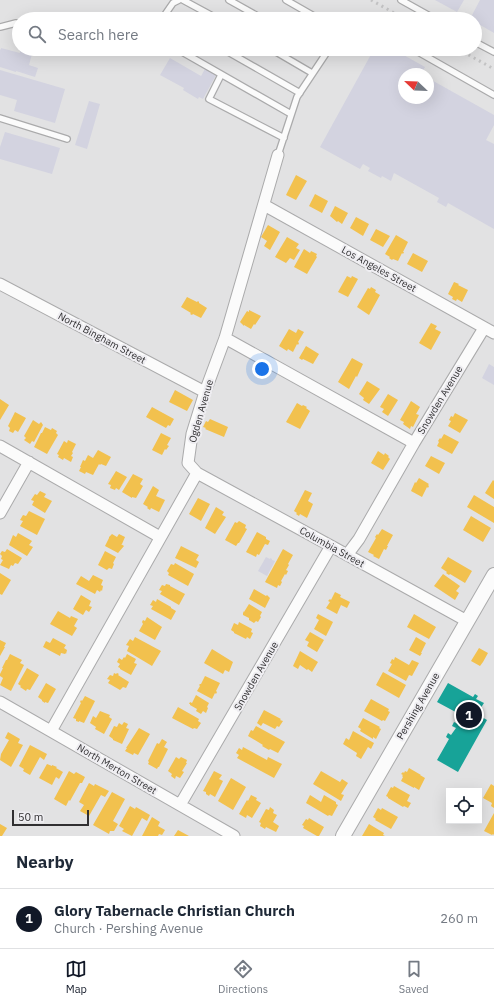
<!DOCTYPE html>
<html lang="en">
<head>
<meta charset="utf-8">
<style>
	:root { --surface:#fff; --page:#f2f2f3; --text:#1f2937; --muted:#747a83; --line:#e0e1e3; --accent:#111827 }
	body { margin:0; font-family:"IBM Plex Sans",sans-serif; background:var(--page); color:var(--text) }
	.controls { position:absolute; right:12px; bottom:12px; display:grid; overflow:hidden; border-radius:0px; box-shadow:0 4px 16px #0002 }
	.controls button { width:36px; height:36px; display:grid; place-items:center; padding:0; border:0; border-bottom:1px solid var(--line); background:var(--surface); color:var(--text); font:20px sans-serif }
	.compass { position:absolute; left:398px; top:68px; width:36px; height:36px; border-radius:50%; background:var(--surface); box-shadow:0 4px 16px #0002; rotate:293deg }
	.scale { position:absolute; left:12px; bottom:10px; width:77px; box-sizing:border-box; padding-left:4px; border:2px solid #302f31; border-top:0; font-size:11px; line-height:14px; white-space:nowrap; color:#302f31; -webkit-text-stroke:3px #efeef2; paint-order:stroke }
	.you { position:absolute; left:262px; top:369px; width:14px; height:14px; margin:-10px; border:3px solid #fff; border-radius:50%; background:#1a73e8; box-shadow:0 0 0 6px #1a73e833 }
	.badge { display:grid; place-items:center; width:26px; height:26px; border-radius:50%; background:var(--accent); color:#fff; font-size:13px; font-weight:700 }
	.pin { position:absolute; translate:-50% -50%; border:2px solid #fff; box-shadow:0 1px 4px #0006 }
	.list { margin:0; padding:0; list-style:none }
	h2 { display:flex; justify-content:space-between; align-items:center; height:52px; margin:0; padding:0 16px; font-size:17px }
	h2 small { font-size:13px; font-weight:400; color:var(--muted) }
	.list li { display:grid; grid-template-columns:26px 1fr auto; gap:12px; align-items:center; box-sizing:border-box; height:60px; padding:0 16px; border-top:1px solid var(--line) }
	.list b { display:block; font-size:15px; white-space:nowrap }
	.list p { margin:0; font-size:13px; white-space:nowrap; color:var(--muted) }
	.list em { font-size:13px; font-style:normal; color:var(--muted) }
	.icon { flex:none; width:22px; height:22px; fill:none; stroke:currentColor; stroke-width:2; stroke-linecap:round; stroke-linejoin:round }
	.map { position:relative; flex:none; width:494px; height:836px; overflow:hidden }
	.search { position:absolute; background:var(--surface); box-shadow:0 4px 16px #0002; left:12px; right:12px; top:12px; height:44px; display:flex; align-items:center; gap:10px; box-sizing:border-box; padding:0 14px; border-radius:22px; color:var(--muted); font-size:15px }
	.sheet { height:112px; background:var(--surface) }
	nav { display:flex; justify-content:space-around; align-items:center; box-sizing:border-box; height:56px; border-top:1px solid var(--line); background:var(--surface); font-size:11px; color:var(--muted) }
	nav a { display:grid; justify-items:center; gap:2px }
	nav .on { color:var(--accent) }
	.map>svg:first-child { display:block }
</style>
</head>
<body>
<div class="map">
<svg width="494" height="836" viewBox="0 0 494 836">
	<rect width="100%" height="100%" fill="#e2e2e3"/>
	<path fill="#f2c14e" d="M296 175 307 181 296 200 286 195Z
		M315 194 328 201 322 213 309 206Z
		M335 206 348 213 342 224 338 221 337 222 330 216Z
		M356 217 369 224 363 236 350 228Z
		M268 225 280 232 270 250 264 246 267 241 261 237Z
		M376 229 390 236 383 247 370 240Z
		M396 235 408 242 403 252H404L403 254 402 253 398 261 393 259 392 260 389 258 390 257 385 254Z
		M287 237 299 244 296 248 300 250 294 260 290 258 286 263 275 257Z
		M304 249 310 253 311 251 317 254 316 256 317 257 307 274 294 267Z
		M413 253 428 261 422 272 407 264Z
		M347 276 351 278 352 276 358 279 348 297 338 292Z
		M454 282 459 284 458 285 468 290 462 302 457 299 456 301 452 299 453 297 448 294Z
		M371 287 376 290 375 292 380 295 369 315 357 307 368 288 370 289Z
		M187 297 197 302 198 301 199 302V303L207 308 201 318 193 314 192 315 190 314 191 313 181 307Z
		M249 310 261 316 255 325 254 324 251 329 244 325V326L240 322 247 311 249 312Z
		M431 323 437 326 435 329 441 332 431 350 419 343Z
		M289 329 296 333 298 329 304 332 298 342 299 343 298 345 297 344 293 352 288 349 287 351 279 346Z
		M306 346 319 354 313 364 303 359 302 360 299 358Z
		M352 358 363 364 357 377 356 376 349 389 338 382Z
		M367 381 380 389 369 404 363 400 364 398 359 394Z
		M175 390 193 400 187 411 169 402Z
		M388 394 398 400 388 416 382 412 384 409 380 407Z
		M0 399 9 405 0 420Z
		M411 401 420 407 416 414 419 415 413 427 411 426 410 429 403 424 404 422 400 420Z
		M297 403 302 406 303 405 307 407 306 408 310 411 300 429 286 422Z
		M152 407 174 419 170 426 168 425 166 428 146 417Z
		M15 412 26 418 18 432 15 430 13 433 9 431 10 428 8 426Z
		M455 413 468 420 460 433 448 426 451 421 449 420 451 416 453 417Z
		M210 419 228 427 224 437 205 429 206 428 203 427 206 421 208 422Z
		M33 420 39 424 41 422 43 425 34 442 32 441 30 444 24 440 26 438 24 436Z
		M45 427 51 430 52 428 57 431 56 433 58 435 47 454 34 447 41 433H42Z
		M161 433 171 438 167 445 169 446 166 450 165 449 162 455 152 450Z
		M444 434 459 442 452 454 437 446 439 442 438 441 440 438 441 439Z
		M68 440 76 444 72 452 73 453 71 456 73 457 71 462 64 458 63 460 58 457 59 455 57 454 64 441 67 443Z
		M98 450 111 457 106 466 101 464 100 465 99 464 93 475 86 472 85 474 79 471 81 467H80L83 460 85 461 88 455 93 458Z
		M378 451 384 455 385 453 389 456 388 457 390 459 383 470 371 463Z
		M431 456 445 463 439 474 425 466Z
		M116 471 127 477 119 490 116 488 115 490 110 488 111 485 108 484Z
		M133 474 143 479 140 484 143 486 136 498 132 497V498L122 492Z
		M419 478 429 484 428 485 429 486 428 488 427 487 422 497 411 491 415 482 416 483Z
		M493 480 494 481V499L485 493Z
		M153 486 159 490 156 496 165 500 159 512 151 508 150 510 147 508 148 507 143 504Z
		M305 490 312 493 308 501 313 504 307 518 300 514 299 516 296 514 297 513 294 511Z
		M40 491 46 494 44 497 52 501 45 513 32 505 34 501 31 500 35 494 37 495Z
		M474 495 494 507V523L467 507Z
		M198 498 210 504 201 521 189 514Z
		M216 507 224 512 222 515 226 517 215 534 205 528Z
		M29 511 45 519 37 535 20 526 23 521 20 520 23 515 26 516Z
		M471 516 491 528 483 542 463 530Z
		M239 521 246 525 245 528 247 529 239 543H238L236 546 225 540 235 522 237 523Z
		M382 529 393 535 387 546H388L386 550 384 549 379 559 373 556 374 555 368 552 376 538 375 537 377 534 378 535Z
		M257 532 266 537V539L270 541 268 545 265 544 259 555 257 554 256 557 246 552Z
		M18 533 32 541 29 545 33 547 27 556 9 545 13 535 16 537Z
		M112 534 117 537 119 534 125 537 122 544H121L124 546 118 553 105 546 109 538V537Z
		M181 546 199 555 196 560 199 562 196 568 175 558Z
		M7 549 22 558 18 564 15 563 13 566 11 565 9 569 0 565 3 560 1 559 2 556 0 554 2 551 5 552Z
		M283 549 293 555 288 564 289 565 286 570 288 571 286 575 285 574 281 581 282 582 280 586 278 585 277 588 265 582Z
		M105 551 116 557 113 563 114 564 112 569 109 568 107 570 98 565Z
		M448 557 472 571 465 583 450 574 449 575 446 573 447 572 441 568Z
		M175 563 194 574 188 586 168 575 169 573 167 571 171 564 174 565Z
		M0 573 11 580 2 595 0 594Z
		M443 574 460 586 456 591 459 593 455 600 434 586Z
		M93 575 103 580 101 585 103 586 102 591 101 590 100 592 97 590 95 594 76 584 81 576 89 581Z
		M166 584 170 585V586L185 594 179 605 160 594 162 591 159 590 162 585 165 586Z
		M254 589 266 596 267 595 270 598 265 608 249 599Z
		M335 592 341 595 340 597 350 602 347 608 341 605 337 614 326 608 330 602 328 601 330 599 331 600Z
		M81 595 91 601 89 606 92 607 89 612 86 610 83 615 73 609Z
		M157 599 171 607V608L176 611 171 620 151 609 153 606 150 605 153 600 156 602Z
		M249 604 262 612 260 616 261 617 258 622 256 621 254 623 249 620V618L243 615V613L244 611V612Z
		M58 611 70 618 71 616 78 619 74 626 77 628 72 636 50 624Z
		M318 614 333 622 326 636 314 629 319 620 316 618Z
		M414 614 436 627 429 639 407 627Z
		M147 617 162 627 155 640 139 631 143 624 142 622 143 620 145 621Z
		M239 622 252 629 251 632 253 633 250 639 247 637 246 639 234 633V632L231 630 234 623 238 625Z
		M310 632 324 640 317 652 307 646 309 642 305 640Z
		M135 637 161 651 152 666 127 651 129 646 126 645 130 639 133 641Z
		M416 637 426 643 421 653H422L420 656 409 650Z
		M53 638 66 645 64 648 67 650 66 654 65 653V654L61 653 60 656 43 647 46 641 50 643Z
		M0 640 6 643 4 647H5L0 656Z
		M479 648 488 653 483 662 480 666 471 661Z
		M212 649 233 662 229 672 225 670 223 674 204 663Z
		M300 651 318 662 312 672 308 669 307 670 300 665 298 669 293 666Z
		M10 654 22 660 20 663 24 665 11 691 0 685 3 678 0 676V674L3 668H2L6 660H7Z
		M127 654 136 659 134 663 137 664 131 675 120 669V668L118 667 120 664 117 662 119 658 122 660 124 657 125 658Z
		M395 657 409 665 412 660 419 663 412 676 409 675 406 681 388 671 392 664 390 663 392 659 394 660Z
		M27 668 39 675 30 690 27 689 26 691 20 687 21 686 18 684Z
		M383 672 406 685 399 698 376 685Z
		M114 673 116 674 117 673 119 674 118 675 129 682 126 688 123 687 120 690 108 683 110 680 107 679 110 675 113 676Z
		M205 676 220 683 216 691 217 692 216 694 215 693 212 699 197 691 200 686 199 685 200 684H201Z
		M46 683 56 689 48 703 45 702V703L42 701V700L38 697Z
		M196 695 209 703 207 707 208 708 206 713 203 711 201 714 196 711 197 709 190 705V704H189L190 702 192 703Z
		M85 696 95 701 84 723 79 721V722L76 721V719L73 718 81 703 80 702 81 700 82 701Z
		M371 699 389 709 388 711 390 712 385 721 383 720 382 721 364 711Z
		M178 707 199 719 198 721 201 723 197 729 194 728 193 729 172 718Z
		M264 710 281 719 280 720 283 721 279 727 277 726 275 729 263 723 261 726 257 723Z
		M100 711 110 715 109 717 112 719 104 734 95 729 96 727 90 723 93 716 96 718Z
		M363 718 380 727 379 728 381 729 376 739 373 737V739L360 731 361 729 358 727Z
		M124 722 128 724 126 728 129 729 122 744 113 740V739L109 736 114 726 117 727 119 723 122 725Z
		M256 726 285 742 278 753 270 749 269 750 262 746 263 745 248 736 251 730 253 731Z
		M139 728 150 734 138 755 134 753 133 755 125 751 127 748H126Z
		M353 731 374 743 371 749 368 747 361 759 356 756 357 753 343 744 346 738 349 740Z
		M8 732 20 739 18 743 23 745 11 767 0 760 1 754 9 740 5 738Z
		M162 739 167 742 164 747 168 749 159 767H158L157 769 148 764 149 762 148 761 157 743 159 744Z
		M30 745 47 754 44 760 40 757 30 775 23 771 24 769 19 766Z
		M243 747 267 760 268 757 282 764 274 778 237 758 239 755 236 753 239 748 242 750Z
		M176 757 179 759 181 757 187 760 186 763H187L182 771 184 772 180 778 176 776 175 779 171 776 172 774 168 771Z
		M47 764 52 766V765L57 767 56 768 63 772 59 779 56 777 52 785 39 778Z
		M409 768 421 775H420L425 778 419 790 414 787V788L401 781 403 777 402 776 403 775 401 774 403 772 404 773 405 771 407 772Z
		M69 771 74 774 76 772 85 777 82 783H80L70 801 69 800 66 806 54 799Z
		M214 771 222 775 219 779 223 781 215 797 210 794 209 796 206 794V792L203 791Z
		M321 771 340 782 342 779 348 783 341 794 344 795 341 801 313 784Z
		M231 778 246 787 233 810 218 801Z
		M89 783 94 786 95 784 109 791 105 797 101 795 89 816 80 811 84 805 79 802Z
		M491 784 494 786V808L491 806 492 803 483 798Z
		M394 786 410 795 407 801 411 803 408 808 404 806 403 807 388 798V797L386 796 391 787 393 788Z
		M112 792 125 799 113 821 118 824 114 831H110L109 834 93 825Z
		M251 795 257 798 256 800 261 803 252 818 247 815 246 818 239 814 247 800 248 801Z
		M310 795 321 802 324 795 336 802V804L338 805 332 816 329 815 328 816 306 803Z
		M130 806 135 809 136 807 150 815 147 821 142 818 132 836 122 831 124 829 119 826Z
		M270 807 274 810 273 813 277 815 273 822 279 826 276 832 266 827 265 829 260 826 261 823 259 822 266 809 269 810Z
		M378 808 381 810 382 808 398 817 391 829 375 820 376 819 373 817Z
		M494 813V835L493 834 492 835 484 831Z
		M152 817 160 822 158 826 165 830 162 835 159 834 158 836H142Z
		M309 818 324 827 319 836H317L303 828 304 826 302 825 306 819 308 820Z
		M0 824 7 828 2 836H0Z
		M369 824 384 833 383 835 385 836H362Z
		M178 830 189 836H174Z"/>
	<path fill="#17a398" d="M448 683 473 697 475 694 478 696 476 699 484 703 480 709 483 711 480 716 487 720 458 772 437 760 449 739 446 737 448 733 451 735 456 728 452 726 454 722 458 724 463 716 437 702Z"/>
	<path fill="#d3d3e0" d="M435 0H464L457 12Z
		M480 0H494V33L475 22V19H470Z
		M1 48 20 53V51L32 54 29 65 38 68 35 77 16 71V72L0 67V49L1 50Z
		M374 49H393L425 67 421 74H404V98H428V78L494 115V125L486 140 494 144V229L448 203 446 207 437 202 439 198 394 173 391 181 382 176 381 178 368 171 370 168 363 164 360 169 320 147Z
		M170 58 201 76 205 69 216 75 203 99 199 97 198 99 183 90 184 88 160 75Z
		M0 70 65 89 55 123 14 111 17 100 0 95Z
		M89 101 100 104 87 149 75 145Z
		M5 132 60 148 52 174 0 159V147Z
		M489 364 494 367V385L482 378Z
		M266 557 270 559V558L272 559V560L275 561 267 576 258 571Z"/>
	<g fill="none" stroke-linecap="round" stroke-linejoin="round">
		<g stroke="#aaaaab" stroke-width="8">
			<path id="service" d="M183 0 218 19
				M229 0 263 19
				M286 0 319 19
				M401 0 435 19
				M164 16 170 19
				M160 19 164 16 173 3 179 0
				M0 27 16 23
				M475 42 494 52
				M177 49 291 114
				M223 49 300 93
				M271 49 312 73
				M317 49 325 54
				M413 49 494 95
				M221 75 209 99 284 138
				M0 118 67 139
				M278 155 297 97 329 49"/>
		</g>
		<g stroke="#aaaaab" stroke-width="13">
			<path id="minor" d="M264 205 494 333
				M0 284 205 392
				M225 338 414 443
				M0 446 160 537
				M197 473 331 546 467 621
				M0 513 29 462
				M347 555 359 539 414 443 484 328
				M0 702 234 836
				M51 731 197 473 188 463 192 434 205 392 225 338 278 155
				M180 805 331 546"/>
		</g>
		<g stroke="#aaaaab" stroke-width="16">
			<path id="tertiary" d="M343 836 494 575"/>
		</g>
		<use href="#service" stroke="#fbfbfb" stroke-width="5.5"/>
		<use href="#minor" stroke="#fbfbfb" stroke-width="11"/>
		<use href="#tertiary" stroke="#fbfbfb" stroke-width="14"/>
		<path stroke="#c3c3c4" stroke-width="3" stroke-dasharray="2 4" stroke-linecap="butt" d="M371 0 405 19
			M458 49 494 69"/>
	</g>
	<g text-anchor="middle" dominant-baseline="central" stroke-width="4" stroke-linejoin="round" paint-order="stroke">
		<g font-size="10" fill="#302f31" stroke="#efeef2">
			<text transform="translate(379 269) rotate(29)">Los Angeles Street</text>
			<text transform="translate(102 338) rotate(28)">North Bingham Street</text>
			<text transform="translate(440 400) rotate(-59)">Snowden Avenue</text>
			<text transform="translate(201 411) rotate(-74)">Ogden Avenue</text>
			<text transform="translate(332 547) rotate(29)">Columbia Street</text>
			<text transform="translate(256 676) rotate(-60)">Snowden Avenue</text>
			<text transform="translate(418 706) rotate(-60)">Pershing Avenue</text>
			<text transform="translate(117 769) rotate(30)">North Merton Street</text>
		</g>
	</g>
</svg>
<div class="controls">
<button><svg class="icon" aria-label="locate" viewBox="0 0 24 24"><circle cx="12" cy="12" r="6"/><path d="M12 2v4M12 18v4M2 12h4M18 12h4"/></svg></button>
</div>
<svg class="compass" viewBox="-18 -18 36 36"><path d="M0-13l5 13h-10z" fill="#e53935"/><path d="M0 13l5-13h-10z" fill="#747a83"/></svg>
<div class="scale">50 m</div>
<div class="you"></div>
<div class="pin badge" style="left:469px;top:715px">1</div>
<div class="search"><svg class="icon" aria-label="search" viewBox="0 0 24 24"><circle cx="10" cy="10" r="6"/><path d="M15 15l6 6"/></svg>Search here</div>
</div>
<section class="sheet">
<h2>Nearby<small></small></h2>
<ul class="list">
<li><span class="badge">1</span><div><b>Glory Tabernacle Christian Church</b><p>Church · Pershing Avenue</p></div><em>260 m</em></li>
</ul>
</section>
<nav>
<a class="on"><svg class="icon" aria-label="map" viewBox="0 0 24 24"><path d="M3 6l6-2 6 2 6-2v14l-6 2-6-2-6 2zM9 4v14M15 6v14"/></svg>Map</a>
<a><svg class="icon" aria-label="directions" viewBox="0 0 24 24"><path d="M12 3l9 9-9 9-9-9zM9 14v-3h6M13 9l2 2-2 2"/></svg>Directions</a>
<a><svg class="icon" aria-label="saved" viewBox="0 0 24 24"><path d="M7 4h10v16l-5-4-5 4z"/></svg>Saved</a>
</nav>
</body>
</html>
